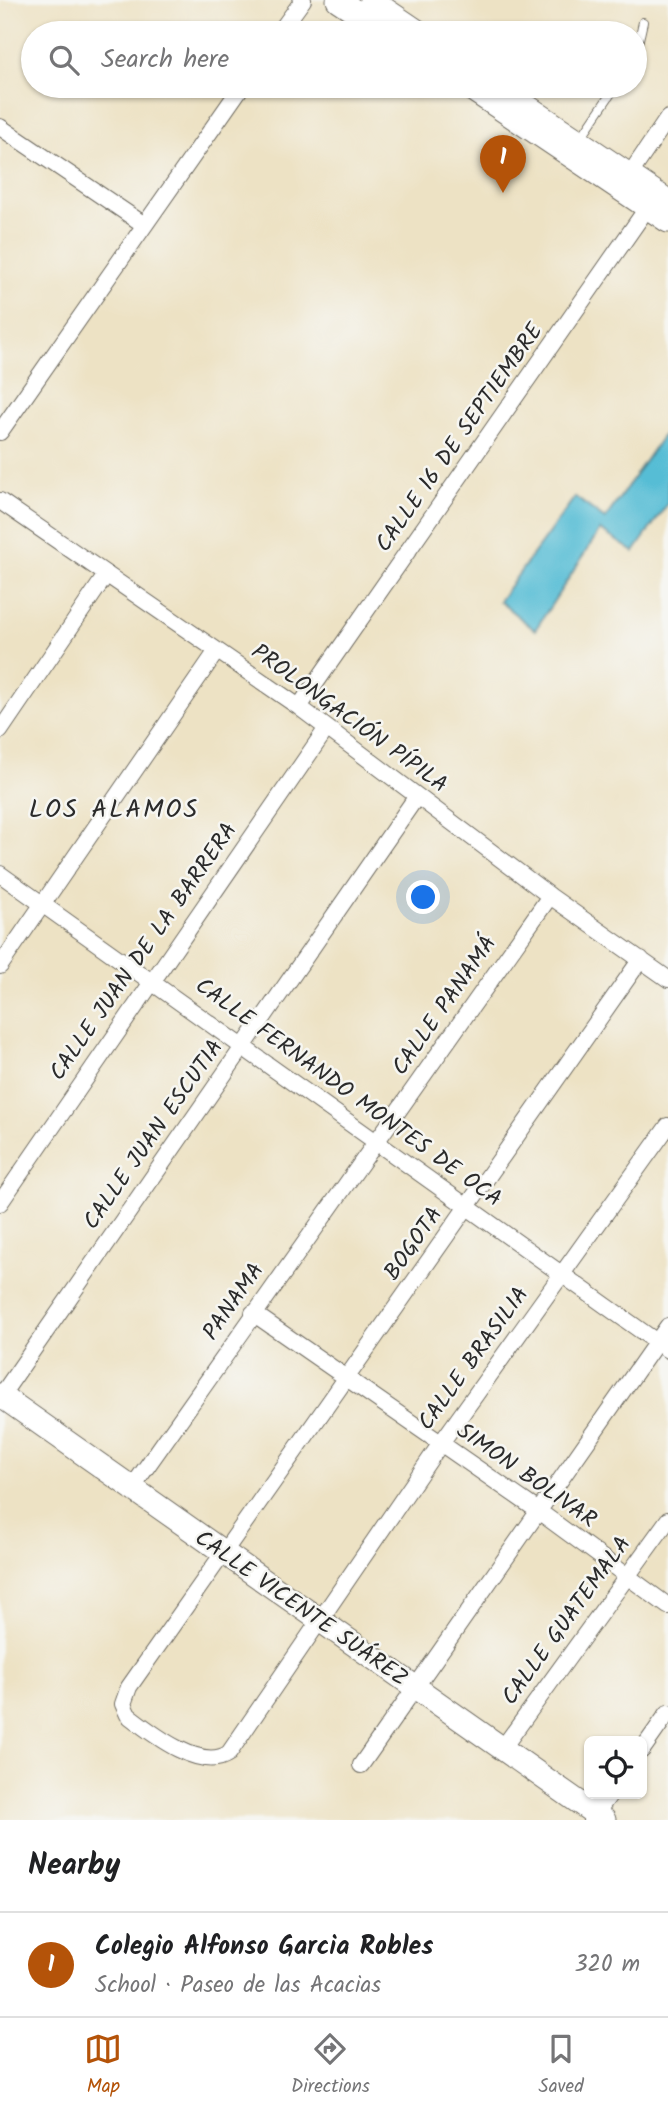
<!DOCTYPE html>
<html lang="en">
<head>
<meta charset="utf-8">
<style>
	:root { --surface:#fff; --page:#f2f2f2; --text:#202124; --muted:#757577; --line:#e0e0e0; --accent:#b45309 }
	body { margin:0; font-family:Kalam,sans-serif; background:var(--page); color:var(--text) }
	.controls { position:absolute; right:21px; bottom:21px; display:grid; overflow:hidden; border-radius:10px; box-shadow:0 2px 5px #0004 }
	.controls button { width:63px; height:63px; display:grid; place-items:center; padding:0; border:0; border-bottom:2px solid var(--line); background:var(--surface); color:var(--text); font:35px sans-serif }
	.you { position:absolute; left:424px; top:898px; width:24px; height:24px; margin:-18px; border:5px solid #fff; border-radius:50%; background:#1a73e8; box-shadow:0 0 0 10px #1a73e833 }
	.badge { display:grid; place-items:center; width:46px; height:46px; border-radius:50%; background:var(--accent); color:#fff; font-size:23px; font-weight:700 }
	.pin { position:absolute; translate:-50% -58px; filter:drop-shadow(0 2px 4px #0008) }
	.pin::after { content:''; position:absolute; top:37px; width:24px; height:21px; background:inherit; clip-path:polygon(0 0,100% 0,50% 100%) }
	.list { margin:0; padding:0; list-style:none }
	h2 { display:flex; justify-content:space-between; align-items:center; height:91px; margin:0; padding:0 28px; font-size:30px }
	h2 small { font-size:23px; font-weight:400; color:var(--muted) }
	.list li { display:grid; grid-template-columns:46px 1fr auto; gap:21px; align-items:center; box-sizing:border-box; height:105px; padding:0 28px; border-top:2px solid var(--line) }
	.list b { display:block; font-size:26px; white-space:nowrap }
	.list p { margin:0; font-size:23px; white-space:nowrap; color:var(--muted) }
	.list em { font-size:23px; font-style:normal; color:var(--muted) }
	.icon { flex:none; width:38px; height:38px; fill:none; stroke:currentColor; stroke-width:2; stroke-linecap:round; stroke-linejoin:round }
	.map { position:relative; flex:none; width:668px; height:1820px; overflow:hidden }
	.search { position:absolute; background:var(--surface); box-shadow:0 2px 5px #0004; left:21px; right:21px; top:21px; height:77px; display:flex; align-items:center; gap:18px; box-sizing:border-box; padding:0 24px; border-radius:38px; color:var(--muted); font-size:26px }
	.sheet { height:196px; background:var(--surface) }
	nav { display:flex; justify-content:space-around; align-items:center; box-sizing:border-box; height:98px; border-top:2px solid var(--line); background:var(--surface); font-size:19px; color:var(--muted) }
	nav a { display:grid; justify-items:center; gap:4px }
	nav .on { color:var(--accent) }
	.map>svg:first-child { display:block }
</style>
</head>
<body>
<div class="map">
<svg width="668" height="1820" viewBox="0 0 668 1820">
	<rect width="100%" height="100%" fill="#f6f6f2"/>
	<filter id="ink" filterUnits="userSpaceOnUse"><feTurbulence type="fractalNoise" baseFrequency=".0143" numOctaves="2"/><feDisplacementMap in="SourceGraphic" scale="14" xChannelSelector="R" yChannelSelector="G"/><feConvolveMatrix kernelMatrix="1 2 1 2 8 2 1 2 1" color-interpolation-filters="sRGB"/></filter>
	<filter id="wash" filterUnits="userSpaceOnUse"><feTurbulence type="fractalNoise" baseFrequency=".00686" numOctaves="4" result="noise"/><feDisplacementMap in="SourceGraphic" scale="28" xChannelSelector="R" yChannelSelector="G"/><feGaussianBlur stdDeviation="1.57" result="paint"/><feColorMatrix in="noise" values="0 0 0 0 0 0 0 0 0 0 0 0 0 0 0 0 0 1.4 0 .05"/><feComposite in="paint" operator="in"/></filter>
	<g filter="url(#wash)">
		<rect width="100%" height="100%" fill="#ede2c4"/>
		<path fill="#57bdd5" stroke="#417480" stroke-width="2" d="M668 428V503L634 552 600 530 535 630 499 601 575 497 605 519Z"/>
	</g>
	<g filter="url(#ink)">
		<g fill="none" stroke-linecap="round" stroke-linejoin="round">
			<g stroke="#6f6b61" stroke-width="10">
				<path id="lane" d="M635 57 643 22
					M580 139 616 86"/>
			</g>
			<g stroke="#6f6b61" stroke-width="18">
				<path id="street" d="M279 33 303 0
					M0 127 143 224
					M624 183 668 118
					M0 432 242 86
					M0 501 299 707 550 896 668 979
					M299 707 652 201
					M0 731 106 575
					M0 874 668 1350
					M641 959 129 1687 123 1704 128 1715C150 1732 201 1773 229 1753L441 1443 668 1126
					M0 966 216 652
					M0 1203 327 728
					M253 1313 537 1510 668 1606
					M1 1396 417 796
					M131 1489 550 896
					M502 1749 668 1520
					M642 1750 668 1713
					M361 1765 668 1326
					M591 1820 610 1794"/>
			</g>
			<g stroke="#6f6b61" stroke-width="25">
				<path id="secondary" d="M338 0 388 33
					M371 0 420 33
					M467 86 668 221
					M497 86 668 201
					M0 1395 604 1820"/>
			</g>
			<use href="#lane" stroke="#fff" stroke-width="8"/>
			<use href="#street" stroke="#fff" stroke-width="16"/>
			<use href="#secondary" stroke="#fff" stroke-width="23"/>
		</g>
	</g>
	<g text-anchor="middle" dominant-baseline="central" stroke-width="5" stroke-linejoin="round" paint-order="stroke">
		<g font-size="23" fill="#2b2b2b" stroke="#f6f6f2">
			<text transform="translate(460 438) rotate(-55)">CALLE 16 DE SEPTIEMBRE</text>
			<text transform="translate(349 719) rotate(36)">PROLONGACIÓN PÍPILA</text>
			<text transform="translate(144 952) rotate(-55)">CALLE JUAN DE LA BARRERA</text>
			<text transform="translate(445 1006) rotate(-55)">CALLE PANAMÁ</text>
			<text transform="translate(348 1093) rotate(36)">CALLE FERNANDO MONTES DE OCA</text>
			<text transform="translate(154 1135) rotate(-55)">CALLE JUAN ESCUTIA</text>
			<text transform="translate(414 1244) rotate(-55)">BOGOTA</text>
			<text transform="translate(234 1302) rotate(-55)">PANAMA</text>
			<text transform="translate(474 1359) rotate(-54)">CALLE BRASILIA</text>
			<text transform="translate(526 1476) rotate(35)">SIMON BOLIVAR</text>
			<text transform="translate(301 1609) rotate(35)">CALLE VICENTE SUÁREZ</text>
			<text transform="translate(567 1621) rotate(-54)">CALLE GUATEMALA</text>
		</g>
		<g font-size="26" letter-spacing="2" fill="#2b2b2b" stroke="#f6f6f2">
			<text x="114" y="810">LOS ALAMOS</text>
		</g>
	</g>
</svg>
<div class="controls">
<button><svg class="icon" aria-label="locate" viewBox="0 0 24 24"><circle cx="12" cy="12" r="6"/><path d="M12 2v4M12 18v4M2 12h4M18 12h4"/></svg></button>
</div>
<div class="you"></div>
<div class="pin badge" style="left:503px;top:193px">1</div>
<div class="search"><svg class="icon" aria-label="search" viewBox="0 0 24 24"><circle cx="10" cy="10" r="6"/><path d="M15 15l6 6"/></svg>Search here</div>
</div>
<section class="sheet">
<h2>Nearby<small></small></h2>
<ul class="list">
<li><span class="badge">1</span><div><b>Colegio Alfonso Garcia Robles</b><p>School · Paseo de las Acacias</p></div><em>320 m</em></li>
</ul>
</section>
<nav>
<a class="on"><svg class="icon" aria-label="map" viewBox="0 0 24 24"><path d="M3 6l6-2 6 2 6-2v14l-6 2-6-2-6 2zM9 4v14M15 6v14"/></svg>Map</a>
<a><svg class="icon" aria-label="directions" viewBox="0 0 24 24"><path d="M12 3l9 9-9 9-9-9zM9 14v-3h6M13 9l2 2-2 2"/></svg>Directions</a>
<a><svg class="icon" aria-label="saved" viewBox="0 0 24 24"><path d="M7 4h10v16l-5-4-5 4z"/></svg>Saved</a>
</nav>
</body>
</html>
